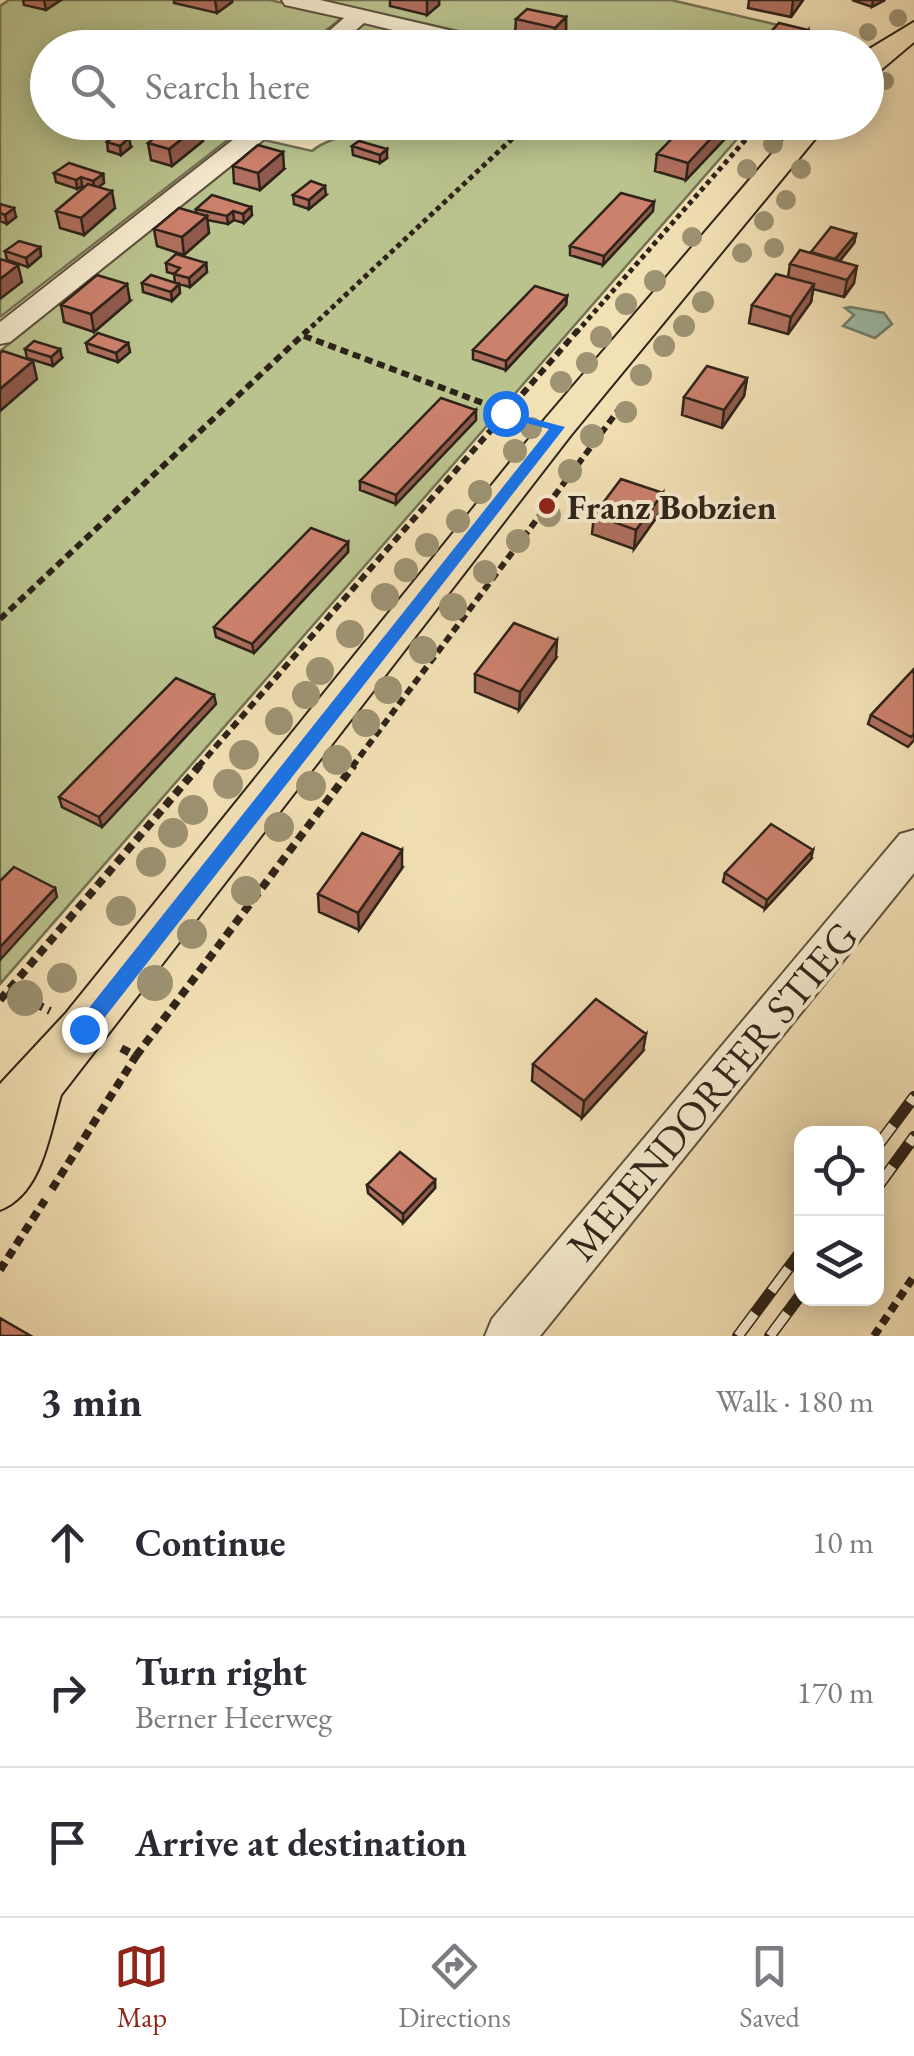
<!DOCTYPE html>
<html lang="en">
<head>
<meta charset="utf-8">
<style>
	:root { --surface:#fff; --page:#f2f2f3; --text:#2b2b33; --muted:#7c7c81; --line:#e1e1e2; --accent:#8f2418 }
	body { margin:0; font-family:"EB Garamond",serif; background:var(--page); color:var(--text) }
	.controls { position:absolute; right:30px; bottom:30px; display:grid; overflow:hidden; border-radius:20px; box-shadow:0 5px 25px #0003 }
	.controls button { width:90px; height:90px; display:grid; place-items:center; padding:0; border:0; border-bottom:2px solid var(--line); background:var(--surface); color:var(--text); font:50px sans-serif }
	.stop { position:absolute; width:30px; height:30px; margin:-22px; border:8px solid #1a73e8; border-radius:50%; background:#fff }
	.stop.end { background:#1a73e8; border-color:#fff; box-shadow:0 2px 10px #0008 }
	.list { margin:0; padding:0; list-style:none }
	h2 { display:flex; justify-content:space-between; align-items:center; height:130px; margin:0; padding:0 40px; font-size:42px }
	h2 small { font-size:32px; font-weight:400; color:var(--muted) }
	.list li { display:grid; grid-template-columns:65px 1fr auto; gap:30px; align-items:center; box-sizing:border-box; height:150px; padding:0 40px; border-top:2px solid var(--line) }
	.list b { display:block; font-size:38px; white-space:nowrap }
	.list p { margin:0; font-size:32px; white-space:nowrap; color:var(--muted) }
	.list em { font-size:32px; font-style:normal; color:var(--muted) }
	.icon { flex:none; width:55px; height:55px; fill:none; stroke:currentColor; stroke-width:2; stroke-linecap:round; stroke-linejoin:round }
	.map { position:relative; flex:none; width:914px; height:1336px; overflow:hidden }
	.search { position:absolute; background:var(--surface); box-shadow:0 5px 25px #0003; left:30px; right:30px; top:30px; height:110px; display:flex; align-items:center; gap:25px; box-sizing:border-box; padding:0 35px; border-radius:55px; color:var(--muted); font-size:38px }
	.sheet { height:580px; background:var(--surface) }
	nav { display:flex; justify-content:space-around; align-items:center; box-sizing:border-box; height:140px; border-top:2px solid var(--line); background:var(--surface); font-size:28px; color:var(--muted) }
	nav a { display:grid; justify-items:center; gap:5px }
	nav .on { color:var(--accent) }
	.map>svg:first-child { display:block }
</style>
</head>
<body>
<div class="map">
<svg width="914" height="1336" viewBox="0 0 914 1336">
	<rect width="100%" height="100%" fill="#f3e1b6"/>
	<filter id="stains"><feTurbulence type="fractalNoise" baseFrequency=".002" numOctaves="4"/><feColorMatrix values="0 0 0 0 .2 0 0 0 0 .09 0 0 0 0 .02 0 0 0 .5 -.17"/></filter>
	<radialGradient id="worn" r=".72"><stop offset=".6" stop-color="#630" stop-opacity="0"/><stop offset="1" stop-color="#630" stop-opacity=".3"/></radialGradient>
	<path fill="#bac38e" stroke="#747354" stroke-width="2.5" d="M9 0H270L343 17 305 47 48 48V122L206 123 238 132 0 317V6Z
		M321 0H671L825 36 815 48 529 47Z
		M365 23 468 47 335 48Z
		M366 122 751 123 0 984V351L264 140 312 151C326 138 349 138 366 122Z"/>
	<path fill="#9cbea9" stroke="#70806f" stroke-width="2.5" d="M850 307 884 313 892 324 875 338 843 326 854 315 845 308Z"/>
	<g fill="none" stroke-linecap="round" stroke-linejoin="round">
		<g stroke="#5f5240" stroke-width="4">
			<path id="minor" d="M282 0H320L504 43 507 48H466L364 23 335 48H310L344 18 285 5Z
				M246 122H270L263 140 10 342 0 344V322L243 132Z
				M914 830V873L540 1336H485L492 1319 900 834Z"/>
		</g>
		<g stroke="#2e2319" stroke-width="4">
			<path id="major" d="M914 22V42L876 74 866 76V51Z
				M799 122H829L571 435 61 1095C49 1135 42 1194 0 1210V1084L66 1013 545 419Z"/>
		</g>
		<path stroke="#2e2319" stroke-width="5" stroke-dasharray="5 4" stroke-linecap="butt" d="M838 48 853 44
			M305 333 530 122
			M576 333 761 122"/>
		<path stroke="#2e2319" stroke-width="6" stroke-dasharray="8 5" stroke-linecap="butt" d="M304 336 523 418
			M0 619 308 330
			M198 767 578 330
			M352 767 620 408"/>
		<path stroke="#2e2319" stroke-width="8" stroke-dasharray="9 6" stroke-linecap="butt" d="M8 990 50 1011
			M0 1000 200 765
			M136 1056 354 765
			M52 1189 136 1056 119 1047
			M0 1270 45 1200
			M874 1336 914 1276"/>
		<use href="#minor" fill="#f7ecd0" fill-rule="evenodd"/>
		<use href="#major" fill="#f3e1b6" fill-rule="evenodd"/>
		<g stroke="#2e2319" stroke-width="12">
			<path id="rail" d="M876 1148 914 1097
				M876 1189 914 1137
				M738 1336 802 1250
				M770 1336 802 1293"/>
		</g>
		<use href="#rail" stroke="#f7ecd0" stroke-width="9" stroke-dasharray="28" stroke-linecap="butt"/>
	</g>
	<g fill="#9e9373">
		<circle cx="898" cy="18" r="9"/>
		<circle cx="868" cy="32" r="9"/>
		<circle cx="885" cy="81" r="9"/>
		<circle cx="773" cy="144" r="10"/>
		<circle cx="747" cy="169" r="10"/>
		<circle cx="801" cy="169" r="10"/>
		<circle cx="786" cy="200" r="10"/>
		<circle cx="764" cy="221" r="10"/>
		<circle cx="692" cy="237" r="10"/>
		<circle cx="774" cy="248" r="10"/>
		<circle cx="742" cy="253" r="10"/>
		<circle cx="655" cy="281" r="11"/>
		<circle cx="703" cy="302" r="11"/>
		<circle cx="626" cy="304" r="11"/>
		<circle cx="684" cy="326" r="11"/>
		<circle cx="601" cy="337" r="11"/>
		<circle cx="664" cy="346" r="11"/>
		<circle cx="587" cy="363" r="11"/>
		<circle cx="641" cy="375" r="11"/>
		<circle cx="561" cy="382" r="11"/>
		<circle cx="626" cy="412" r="11"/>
		<circle cx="531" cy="428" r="11"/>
		<circle cx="592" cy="436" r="12"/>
		<circle cx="515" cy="451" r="12"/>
		<circle cx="570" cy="471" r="12"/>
		<circle cx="480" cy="492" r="12"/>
		<circle cx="549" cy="515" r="12"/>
		<circle cx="458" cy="521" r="12"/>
		<circle cx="518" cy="541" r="12"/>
		<circle cx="427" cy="545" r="12"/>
		<circle cx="406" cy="570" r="12"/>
		<circle cx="485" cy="572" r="12"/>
		<circle cx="385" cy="597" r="14"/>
		<circle cx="453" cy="607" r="14"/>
		<circle cx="350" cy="634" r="14"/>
		<circle cx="423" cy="650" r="14"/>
		<circle cx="320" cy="671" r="14"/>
		<circle cx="388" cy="690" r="14"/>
		<circle cx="306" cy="695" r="14"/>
		<circle cx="279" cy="721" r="14"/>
		<circle cx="366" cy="723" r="14"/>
		<circle cx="244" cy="755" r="15"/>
		<circle cx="337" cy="760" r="15"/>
		<circle cx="228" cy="784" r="15"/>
		<circle cx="311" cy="786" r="15"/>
		<circle cx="193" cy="810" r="15"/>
		<circle cx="279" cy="827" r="15"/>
		<circle cx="173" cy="833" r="15"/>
		<circle cx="151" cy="862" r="15"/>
		<circle cx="246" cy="891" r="15"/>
		<circle cx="121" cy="911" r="15"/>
		<circle cx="192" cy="934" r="15"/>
		<circle cx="62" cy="978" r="15"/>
		<circle cx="155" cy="983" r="18"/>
		<circle cx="25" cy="998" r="18"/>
	</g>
	<path fill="#af6f5e" stroke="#2e2319" stroke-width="2.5" d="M23 0H61L46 10 24 5Z
		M174 0H232V2L217 13 174 3Z
		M390 0H439V5L427 15 390 6Z
		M749 0H803L791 17 748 8Z
		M852 0H885L872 7Z
		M566 17V33L555 44 515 35 516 19Z
		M132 122H154V129L144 137 131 133 130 124Z
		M373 122H407L400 129Z
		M201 124 203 141 172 166 151 160 148 143Z
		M737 126 686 180 655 171 657 154Z
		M359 141 387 158 380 163 353 155 352 146Z
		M107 142 131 147 121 155 108 151Z
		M233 166 284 169 260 190 234 183Z
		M54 173 103 174 104 183 98 187 115 208 84 235 60 228 56 211 85 187 82 186 77 189 56 182Z
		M293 195H326L309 209 294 204Z
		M0 204 16 217 7 224 0 221Z
		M251 207 252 215 244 223 234 220 228 224 207 220 209 233 184 255 157 246 154 229 196 213V209Z
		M653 211 603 265 570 255V246Z
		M856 234 854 243 840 261 854 283 844 297 813 289 811 302 788 334 749 323 752 305 788 277 790 264 811 252Z
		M40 247 41 256 28 267 7 260 5 251Z
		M166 263H206L207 272 190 287 175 283 174 274 167 272Z
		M142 283 179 284 180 293 172 301 143 292Z
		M567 296 566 305 506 370 473 359V350Z
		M130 301 94 332 64 322 61 305Z
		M86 343H128L130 352 118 362 88 352Z
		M25 349 62 358 53 366 27 358Z
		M747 378 744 396 722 428 682 415 684 397Z
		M476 420 396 504 360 490V481Z
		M663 493 661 511 634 549 592 534 594 515Z
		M348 542V552L254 653 216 637 214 627Z
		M556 658 519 710 475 692V674Z
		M914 669V740L908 747 868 724 871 715Z
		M216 704 102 827 62 807 59 797Z
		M811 859 765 909 723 882 725 873Z
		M402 868 359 930 319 912 318 894Z
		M643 1051 582 1118 532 1081 533 1064Z
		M435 1180V1188L403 1223 368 1193 367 1185Z"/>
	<path fill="#8f5a4c" stroke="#2e2319" stroke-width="2.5" d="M44 0H61L46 10Z
		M215 0H232V2L217 13Z
		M427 0H439V5L427 15Z
		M794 0H803L791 17 793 1Z
		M873 0H885L872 7Z
		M566 17V33L555 44V28Z
		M808 30 805 48H792Z
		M150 122H154V129L144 137 142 128Z
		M726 122H737V126L686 180 688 163Z
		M201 124 203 141 172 166 169 149Z
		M129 138 131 147 121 155 120 146Z
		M387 149V158L380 163V155Z
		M283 152 284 169 260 190 258 173Z
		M103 174 104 183 95 190 93 181Z
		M81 177 82 186 77 189 76 180Z
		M325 186 326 195 309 209V200Z
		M112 191 115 208 84 235 81 218Z
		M654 202 653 211 603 265 604 256Z
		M251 207 252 215 244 223 243 214Z
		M14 208 16 217 7 224 5 215Z
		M233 211 234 220 228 224 227 216Z
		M207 216 209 233 184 255 182 237Z
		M856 234 854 243 832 270 834 261Z
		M40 247 41 256 28 267 26 258Z
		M206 263 207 272 190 287 189 278Z
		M18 265 22 282 0 299V279Z
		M857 266 854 283 844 297 847 280Z
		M127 284 130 301 94 332 91 314Z
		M179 284 180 293 172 301 171 292Z
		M814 284 811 302 788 334 791 317Z
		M567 296 566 305 506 370V361Z
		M128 343 130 352 118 362 116 353Z
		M60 349 62 358 53 366 51 357Z
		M33 361 37 379 0 411V389Z
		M747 378 744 396 722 428 724 410Z
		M476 410V420L396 504V495Z
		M663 493 661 511 634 549 636 530Z
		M348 542V552L254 653 252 644Z
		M557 640 556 658 519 710 520 692Z
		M214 695 216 704 102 827 99 817Z
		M402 850V868L359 930 358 913Z
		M813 850 811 859 765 909 767 900Z
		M55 888 57 897 0 960V947Z
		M646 1034 643 1051 582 1118 584 1101Z
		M435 1180V1188L403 1223V1214Z"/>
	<path fill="#cc816d" stroke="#2e2319" stroke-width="2.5" d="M527 9 566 17 555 28 516 19Z
		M779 23 808 30 792 48H756Z
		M250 36 273 41 265 48H235Z
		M132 122H150L142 128 130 124Z
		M175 122 201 124 169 149 148 143Z
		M688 122H726L688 163 657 154Z
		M116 135 129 138 120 146 107 142Z
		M359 141 387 149 380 155 352 146Z
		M258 145 283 152 258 173 233 166Z
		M69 163 103 174 93 181 81 177 76 180 54 173Z
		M311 181 325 186 309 200 293 195Z
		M88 184 112 191 81 218 56 211Z
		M621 193 654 202 604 256 570 246Z
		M212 195 251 207 243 214 233 211 227 216 196 209Z
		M0 204 14 208 5 215 0 213Z
		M179 208 207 216 182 237 154 229Z
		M831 227 856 234 835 259 811 252Z
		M19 241 40 247 26 258 5 251Z
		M800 250 857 266 847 280 790 264Z
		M176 254 206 263 189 278 174 274 180 268 166 263Z
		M0 259 18 265 0 279Z
		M776 274 814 284 791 317 752 305Z
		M97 275 127 284 91 314 61 305Z
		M151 275 179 284 171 292 142 283Z
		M535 286 567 296 506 361 473 350Z
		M98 333 128 343 116 353 86 343Z
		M34 341 60 349 51 357 25 349Z
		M3 351 33 361 0 389V353Z
		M707 366 747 378 724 410 684 397Z
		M441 398 476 410 396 495 360 481Z
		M621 479 663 493 636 530 594 515Z
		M311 528 348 542 252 644 214 627Z
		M514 623 557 640 520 692 475 674Z
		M914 669V734L911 737 871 715Z
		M176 678 214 695 99 817 59 797Z
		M771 824 813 850 767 900 725 873Z
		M362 833 402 850 358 913 318 894Z
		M14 867 55 888 0 947V881Z
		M596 999 646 1034 584 1101 533 1064Z
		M400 1152 435 1180 403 1214 367 1185Z
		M0 1318 31 1336H0Z"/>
	<path fill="#1a73e8" d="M500 410 565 427 91 1035H77V1023L549 429 500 416Z"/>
	<circle fill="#8f2418" stroke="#f7ecd0" stroke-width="4" cx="547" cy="506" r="10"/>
	<g text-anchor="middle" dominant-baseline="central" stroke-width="8" stroke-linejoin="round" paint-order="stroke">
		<g font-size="35" font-weight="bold" fill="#2e2319" stroke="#f7ecd0" text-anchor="start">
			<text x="567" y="506">Franz Bobzien</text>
		</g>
		<g font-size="42" fill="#2e2319" stroke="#f7ecd0">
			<text transform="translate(712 1091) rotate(-50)">MEIENDORFER STIEG</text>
		</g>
	</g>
	<rect width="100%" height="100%" filter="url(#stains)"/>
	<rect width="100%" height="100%" fill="url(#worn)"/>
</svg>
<div class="controls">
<button><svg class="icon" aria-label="locate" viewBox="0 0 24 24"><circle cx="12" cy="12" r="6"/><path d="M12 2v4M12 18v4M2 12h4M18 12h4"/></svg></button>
<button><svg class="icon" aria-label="layers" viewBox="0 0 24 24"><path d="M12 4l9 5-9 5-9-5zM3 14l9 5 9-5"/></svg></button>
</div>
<div class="stop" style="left:505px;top:413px"></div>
<div class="stop end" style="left:84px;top:1029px"></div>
<div class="search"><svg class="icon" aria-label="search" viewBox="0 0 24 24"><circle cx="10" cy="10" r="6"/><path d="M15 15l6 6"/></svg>Search here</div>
</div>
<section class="sheet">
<h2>3 min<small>Walk · 180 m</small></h2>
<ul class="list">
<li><svg class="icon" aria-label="ahead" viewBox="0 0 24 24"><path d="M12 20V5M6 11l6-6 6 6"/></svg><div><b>Continue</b></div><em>10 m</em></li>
<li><svg class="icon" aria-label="right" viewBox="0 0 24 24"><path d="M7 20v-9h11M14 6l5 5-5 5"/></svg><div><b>Turn right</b><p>Berner Heerweg</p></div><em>170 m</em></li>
<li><svg class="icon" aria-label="arrive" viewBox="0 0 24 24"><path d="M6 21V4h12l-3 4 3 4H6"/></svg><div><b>Arrive at destination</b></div></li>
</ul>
</section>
<nav>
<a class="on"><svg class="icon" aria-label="map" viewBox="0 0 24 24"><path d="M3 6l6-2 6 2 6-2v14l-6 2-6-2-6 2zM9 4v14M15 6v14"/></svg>Map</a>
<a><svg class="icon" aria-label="directions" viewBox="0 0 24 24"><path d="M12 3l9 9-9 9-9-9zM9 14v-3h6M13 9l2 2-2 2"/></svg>Directions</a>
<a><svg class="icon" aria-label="saved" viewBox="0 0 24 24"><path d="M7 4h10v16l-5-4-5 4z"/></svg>Saved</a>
</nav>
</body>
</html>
